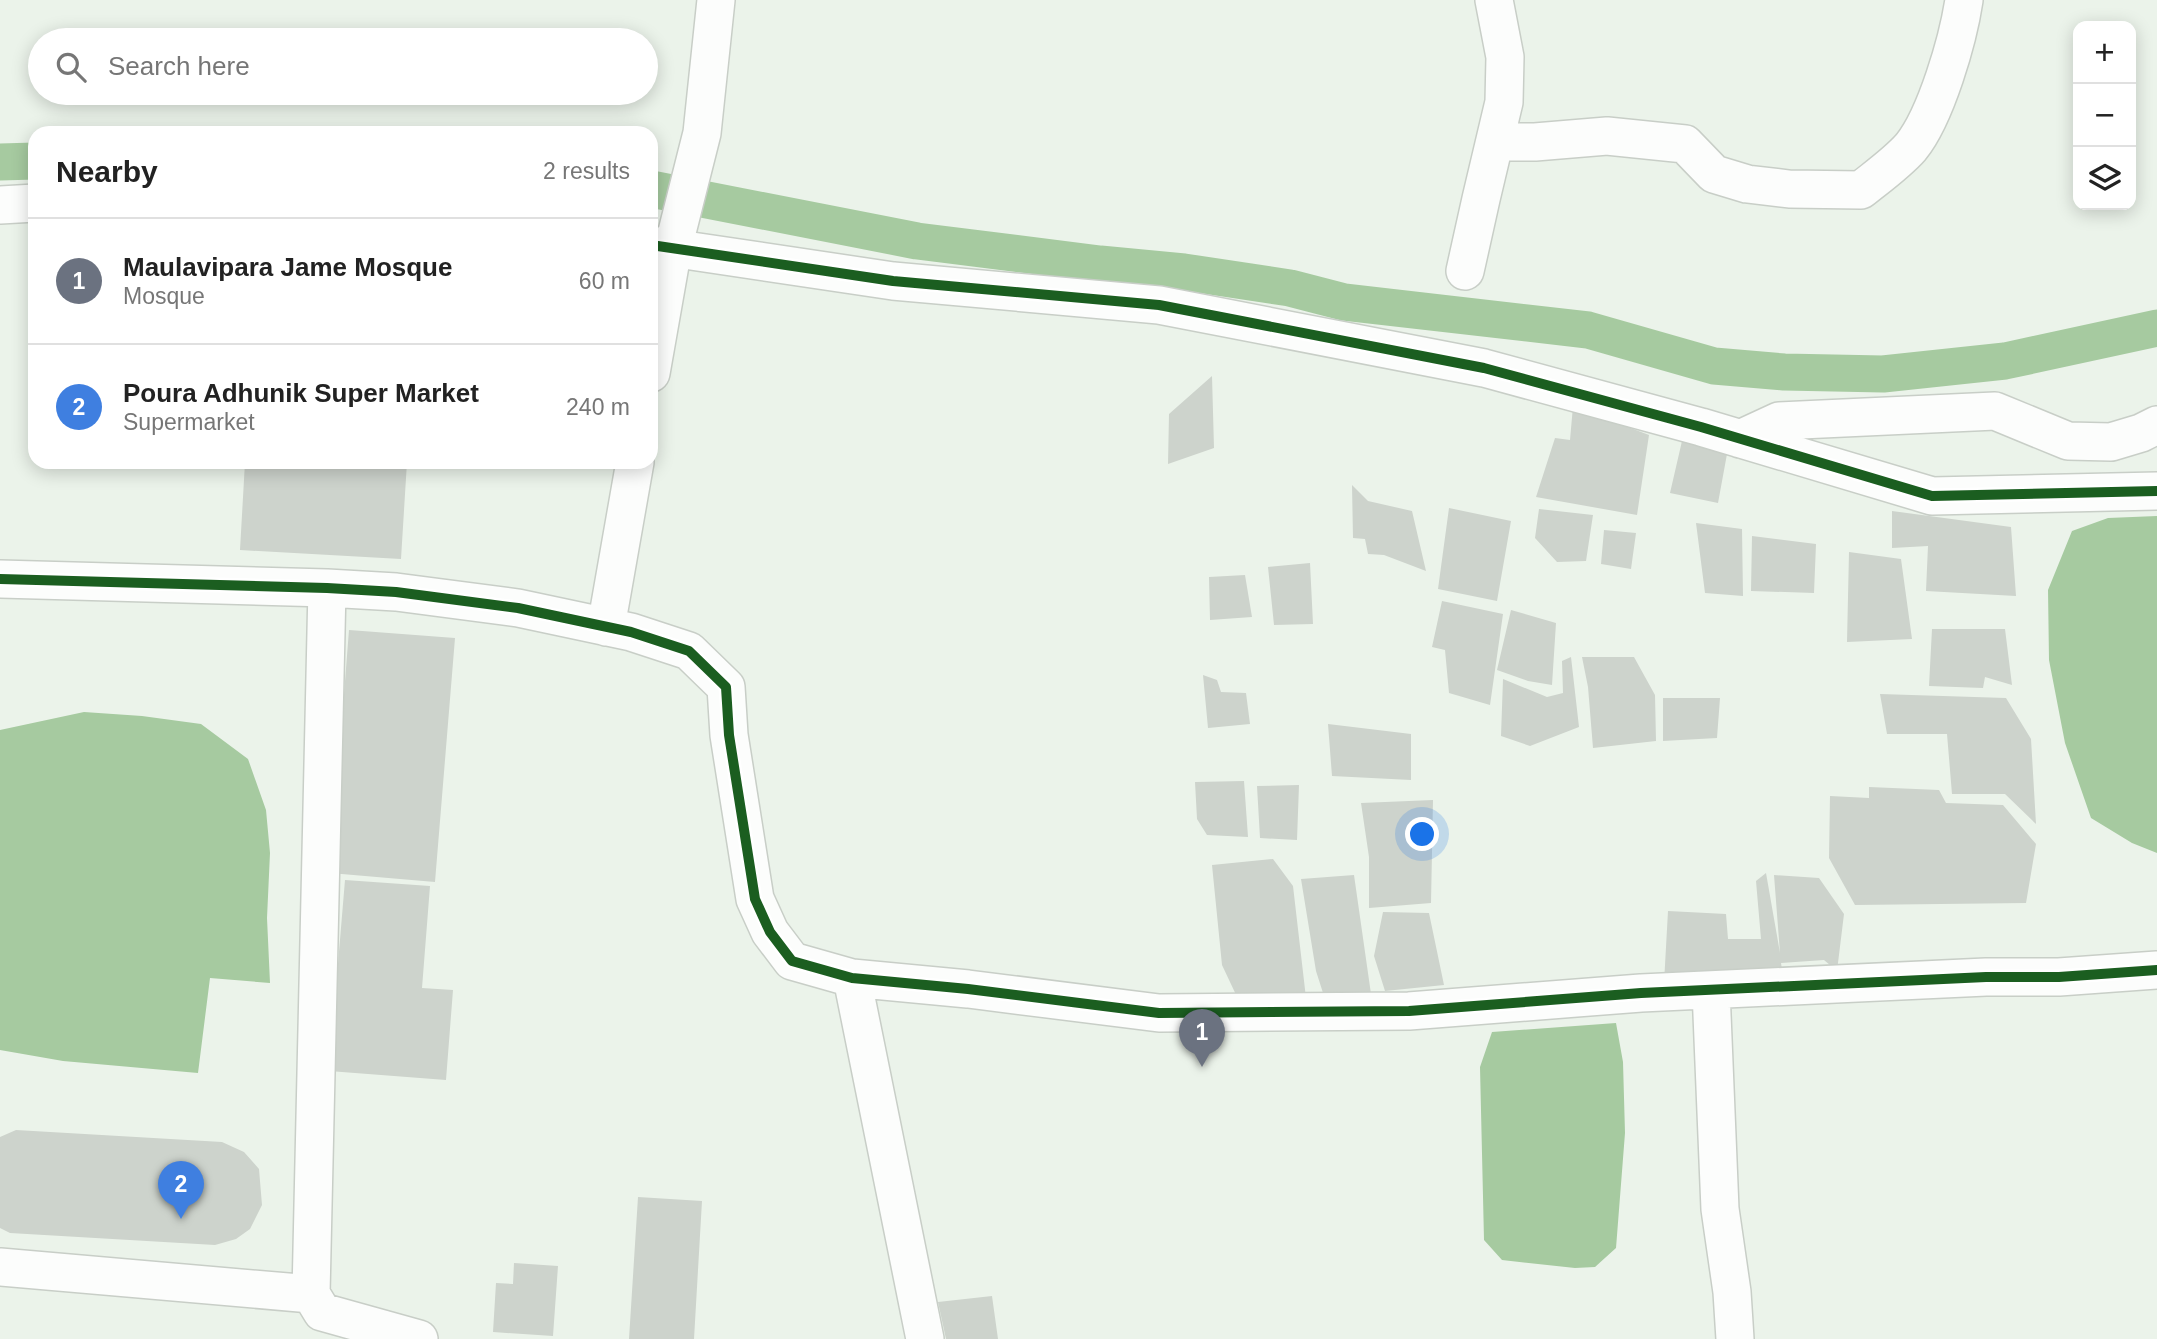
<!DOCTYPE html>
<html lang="en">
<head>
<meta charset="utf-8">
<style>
	:root { --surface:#fff; --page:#f6f6f6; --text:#222; --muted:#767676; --line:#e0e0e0; --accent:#7c3aed }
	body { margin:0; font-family:Helvetica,sans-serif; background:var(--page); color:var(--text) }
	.controls { position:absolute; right:21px; top:21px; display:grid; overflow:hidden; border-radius:14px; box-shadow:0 4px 18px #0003 }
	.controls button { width:63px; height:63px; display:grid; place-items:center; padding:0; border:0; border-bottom:2px solid var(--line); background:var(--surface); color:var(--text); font:35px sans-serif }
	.you { position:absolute; left:1423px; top:835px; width:24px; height:24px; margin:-18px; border:5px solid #fff; border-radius:50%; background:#1a73e8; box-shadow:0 0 0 10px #1a73e833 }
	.badge { display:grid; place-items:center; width:46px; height:46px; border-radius:50%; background:var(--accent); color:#fff; font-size:23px; font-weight:700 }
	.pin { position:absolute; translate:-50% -58px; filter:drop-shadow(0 2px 4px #0008) }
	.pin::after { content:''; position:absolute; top:37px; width:24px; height:21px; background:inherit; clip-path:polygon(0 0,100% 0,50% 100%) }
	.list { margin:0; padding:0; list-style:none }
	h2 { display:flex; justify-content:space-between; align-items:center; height:91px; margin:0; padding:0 28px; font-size:30px }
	h2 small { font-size:23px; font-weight:400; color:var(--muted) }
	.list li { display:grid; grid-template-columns:46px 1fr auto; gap:21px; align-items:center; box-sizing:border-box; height:126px; padding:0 28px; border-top:2px solid var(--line) }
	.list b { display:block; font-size:26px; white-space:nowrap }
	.list p { margin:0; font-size:23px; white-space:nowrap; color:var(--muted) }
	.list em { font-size:23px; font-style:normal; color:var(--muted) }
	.icon { flex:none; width:38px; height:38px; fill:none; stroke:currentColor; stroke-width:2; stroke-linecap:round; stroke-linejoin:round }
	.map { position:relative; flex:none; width:2157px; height:1339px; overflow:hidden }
	.search { position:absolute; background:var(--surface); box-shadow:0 4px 18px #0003; left:28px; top:28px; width:630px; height:77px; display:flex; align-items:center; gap:18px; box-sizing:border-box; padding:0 24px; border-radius:38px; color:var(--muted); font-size:26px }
	.panel { position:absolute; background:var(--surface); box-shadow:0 4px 18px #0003; left:28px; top:126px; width:630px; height:343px; border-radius:21px }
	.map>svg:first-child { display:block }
</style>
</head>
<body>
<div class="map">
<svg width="2157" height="1339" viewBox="0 0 2157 1339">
	<rect width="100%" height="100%" fill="#ebf3ea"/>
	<path fill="#a6caa0" d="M2157 516V853L2132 843 2091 818 2065 743 2049 660 2048 590 2072 531 2108 518Z
		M84 712 142 716 201 724 248 759 266 810 270 853 267 918 270 983 210 978 198 1073 63 1061 0 1050V730Z
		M1616 1023 1623 1062 1625 1133 1616 1248 1595 1267 1575 1268 1502 1260 1484 1240 1480 1067 1492 1032Z"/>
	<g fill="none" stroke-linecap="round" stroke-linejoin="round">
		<path stroke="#a6caa0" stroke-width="37" d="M0 162 35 161
			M651 189 917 241 1100 264 1184 272 1290 288 1344 302 1588 330 1714 366 1784 372 1883 374 2005 361 2157 328"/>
	</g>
	<path fill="#cdd3cc" d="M1212 376 1214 448 1168 464 1169 414Z
		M1573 406 1649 435 1637 515 1536 497 1555 438 1570 440Z
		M1682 441 1727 454 1718 503 1670 493Z
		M245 462H407L401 559 240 550Z
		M412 462H439V466L412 464Z
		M1352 485 1368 501 1412 511 1426 571 1384 555 1368 554 1365 539 1353 538Z
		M1449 508 1511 521 1497 601 1438 589Z
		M1539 509 1593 515 1586 561 1557 562 1535 538Z
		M1892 511 2011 527 2016 596 1926 591 1928 546 1892 548Z
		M1696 523 1742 529 1743 596 1705 593Z
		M1604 530 1636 533 1631 569 1601 564Z
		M1752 536 1816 544 1814 593 1751 591Z
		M1849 552 1901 559 1912 639 1847 642Z
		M1310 563 1313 624 1274 625 1268 567Z
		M1245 575 1252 617 1210 620 1209 577Z
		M1442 601 1503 614 1490 705 1449 693 1445 650 1432 647Z
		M1511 610 1556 623 1552 685 1528 681 1497 670Z
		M1932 629H2005L2012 685 1985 677 1983 688 1929 686Z
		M349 630 455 638 435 882 330 873Z
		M1571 657 1579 727 1530 746 1501 736 1503 679 1547 697 1563 693 1562 661Z
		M1582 657H1634L1655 695 1656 741 1593 748 1588 687Z
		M1203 675 1217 680 1221 692 1246 693 1250 724 1208 728Z
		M1880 694 2006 698 2031 739 2036 824 2005 794H1952L1947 734H1887Z
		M1663 698H1720L1717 738 1663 741Z
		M1328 724 1411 734V780L1332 776Z
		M1244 781 1248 837 1207 835 1197 819 1195 782Z
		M1299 785 1297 840 1260 838 1257 786Z
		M1869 787 1939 790 1946 803 2003 805 2036 844 2026 903 1855 905 1829 858 1830 796 1869 798Z
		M1433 800 1431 903 1369 908V857L1361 803Z
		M1273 859 1293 886 1306 998 1238 999 1222 965 1212 865Z
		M1766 873 1780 953 1774 875 1819 878 1844 914 1837 971 1824 960 1781 963 1783 976 1664 983 1668 911 1726 914 1728 939H1761L1756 881Z
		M1354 875 1371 994 1324 996 1316 971 1301 879Z
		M345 880 430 886 422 988 453 990 446 1080 329 1071Z
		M1383 912 1429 913 1444 985 1385 991 1374 956Z
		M16 1130 222 1142 244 1152 259 1169 262 1205 250 1229 236 1239 215 1245 10 1233 0 1228V1137Z
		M638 1197 702 1201 694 1339H629Z
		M514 1263 558 1266 553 1336 493 1332 496 1283 513 1284Z
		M992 1296 998 1339H946L938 1302Z"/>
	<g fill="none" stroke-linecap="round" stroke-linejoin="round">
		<g stroke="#c8cec7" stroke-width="40">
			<path id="minor" d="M1495 142H1535L1607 136 1685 144 1714 174 1747 184 1789 189 1861 190C1877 177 1897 163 1911 147 1936 116 1958 40 1964 0
				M0 205 35 203
				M651 245 893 281 1159 305 1484 368 1701 427 1932 496 2157 491
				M1465 271 1481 199 1504 102 1505 57 1494 0
				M651 373 673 248 702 133 716 0
				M1740 439 1779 421 1995 411 2068 441 2111 442 2141 433 2157 425
				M0 579 327 588 396 592 518 608 631 632 689 651 726 687 729 735 755 899 770 932 792 961 852 978 968 989 1159 1013 1409 1011 1641 993 1986 977H2059L2157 970
				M327 588 311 1294 322 1312 419 1339
				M606 627 635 462
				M852 978 925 1339
				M1711 990 1720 1209 1732 1292 1735 1339
				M0 1267 311 1294"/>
		</g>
		<use href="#minor" stroke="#fcfdfc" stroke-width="37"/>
		<g stroke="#fff" stroke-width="15">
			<path id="cycleway" d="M651 245 893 281 1159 305 1484 368 1701 427 1932 496 2157 491
				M0 579 327 588 396 592 518 608 631 632 689 651 726 687 729 735 755 899 770 932 792 961 852 978 968 989 1159 1013 1409 1011 1641 993 1986 977H2059L2157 970"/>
		</g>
		<use href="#cycleway" stroke="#1b5e20" stroke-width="10"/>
	</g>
</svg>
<div class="controls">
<button>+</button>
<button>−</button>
<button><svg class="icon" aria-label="layers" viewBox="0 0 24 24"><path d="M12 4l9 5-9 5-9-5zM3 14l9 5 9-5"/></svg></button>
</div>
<div class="you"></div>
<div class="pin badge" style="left:1202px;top:1067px;background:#6b7280">1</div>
<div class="pin badge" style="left:181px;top:1219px;background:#3f7fe0">2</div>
<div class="search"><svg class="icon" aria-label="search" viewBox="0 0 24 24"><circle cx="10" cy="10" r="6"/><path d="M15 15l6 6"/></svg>Search here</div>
<section class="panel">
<h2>Nearby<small>2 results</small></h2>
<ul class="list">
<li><span class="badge" style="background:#6b7280">1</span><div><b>Maulavipara Jame Mosque</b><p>Mosque</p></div><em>60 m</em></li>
<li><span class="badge" style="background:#3f7fe0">2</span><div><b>Poura Adhunik Super Market</b><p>Supermarket</p></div><em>240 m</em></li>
</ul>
</section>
</div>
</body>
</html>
